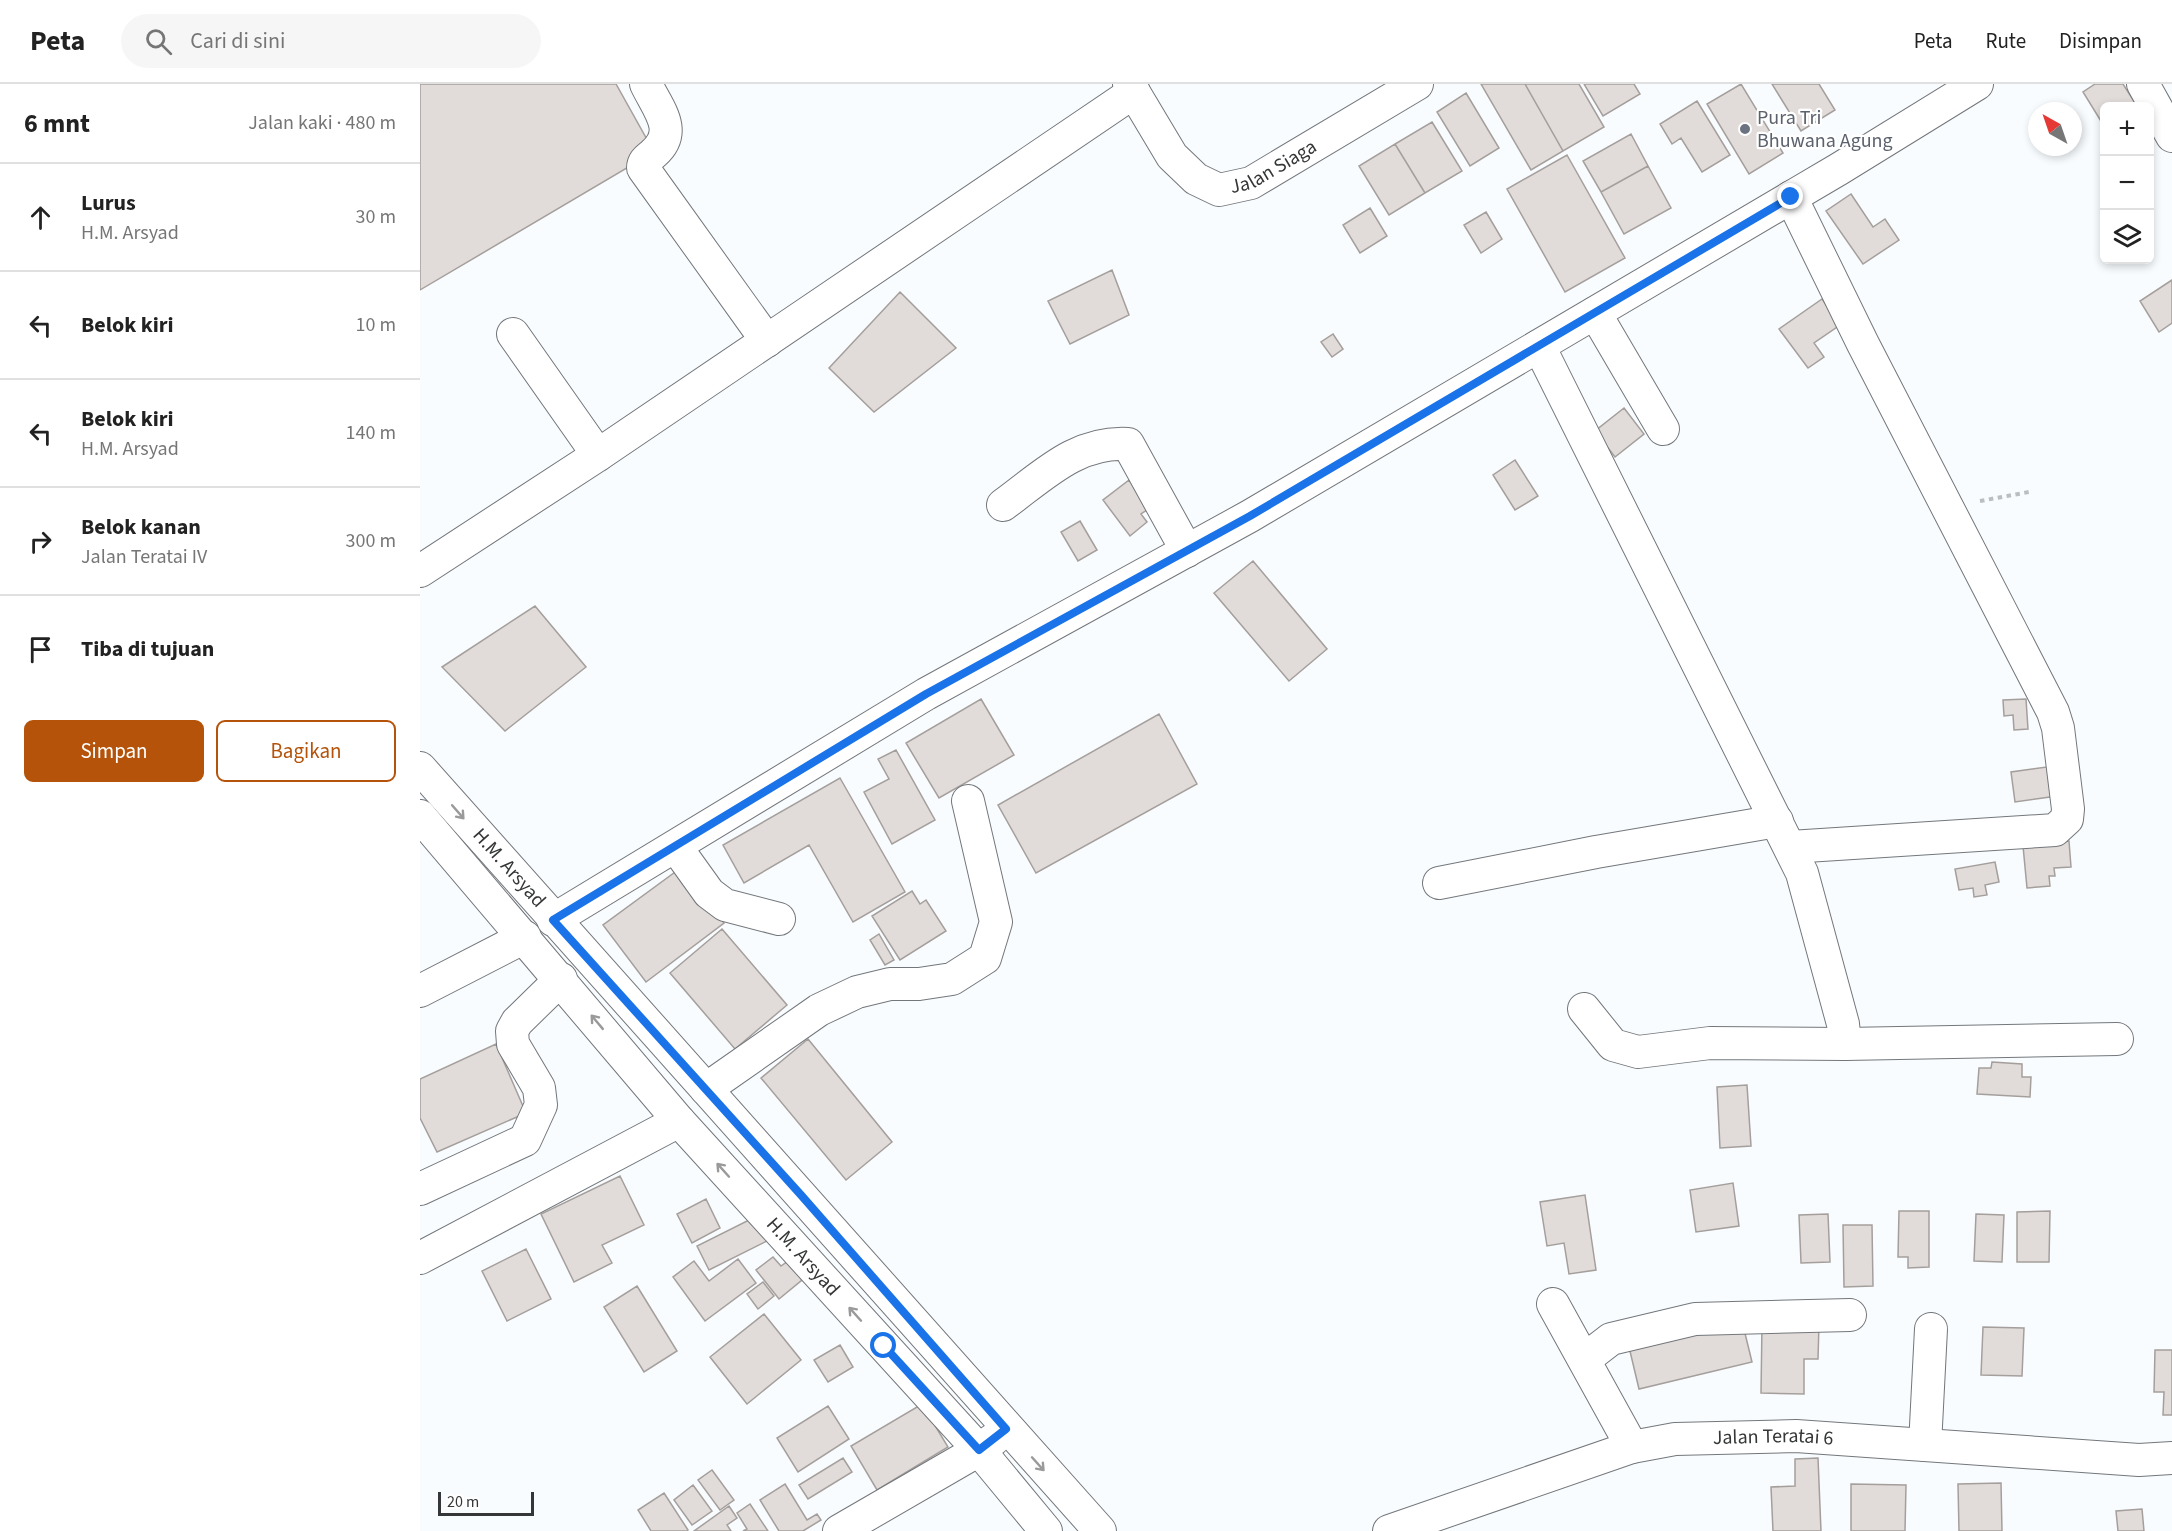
<!DOCTYPE html>
<html lang="id">
<head>
<meta charset="utf-8">
<style>
	:root { --surface:#fff; --page:#f6f6f6; --text:#222; --muted:#767676; --line:#e0e0e0; --accent:#b45309 }
	body { margin:0; font-family:"Source Sans 3",sans-serif; background:var(--page); color:var(--text) }
	.controls { position:absolute; right:18px; top:18px; display:grid; overflow:hidden; border-radius:9px; box-shadow:0 3px 9px #0003 }
	.controls button { width:54px; height:54px; display:grid; place-items:center; padding:0; border:0; border-bottom:2px solid var(--line); background:var(--surface); color:var(--text); font:30px sans-serif }
	.compass { position:absolute; left:1608px; top:18px; width:54px; height:54px; border-radius:50%; background:var(--surface); box-shadow:0 3px 9px #0003; rotate:320deg }
	.scale { position:absolute; left:18px; bottom:15px; width:96px; box-sizing:border-box; padding-left:6px; border:3px solid #343637; border-top:0; font-size:16px; line-height:21px; white-space:nowrap; color:#343637; -webkit-text-stroke:4px #fff; paint-order:stroke }
	.stop { position:absolute; width:18px; height:18px; margin:-14px; border:4px solid #1a73e8; border-radius:50%; background:#fff }
	.stop.end { background:#1a73e8; border-color:#fff; box-shadow:0 2px 6px #0008 }
	.list { margin:0; padding:0; list-style:none }
	h2 { display:flex; justify-content:space-between; align-items:center; height:78px; margin:0; padding:0 24px; font-size:26px }
	h2 small { font-size:20px; font-weight:400; color:var(--muted) }
	.list li { display:grid; grid-template-columns:39px 1fr auto; gap:18px; align-items:center; box-sizing:border-box; height:108px; padding:0 24px; border-top:2px solid var(--line) }
	.list b { display:block; font-size:22px; white-space:nowrap }
	.list p { margin:0; font-size:20px; white-space:nowrap; color:var(--muted) }
	.list em { font-size:20px; font-style:normal; color:var(--muted) }
	.actions { display:flex; gap:12px; padding:18px 24px }
	.actions a { flex:1; padding:14px 0; border:2px solid var(--accent); border-radius:9px; text-align:center; font-size:21px; color:var(--accent) }
	.actions .main { background:var(--accent); color:#fff }
	.icon { flex:none; width:33px; height:33px; fill:none; stroke:currentColor; stroke-width:2; stroke-linecap:round; stroke-linejoin:round }
	.map { position:relative; flex:none; width:1752px; height:1447px; overflow:hidden }
	header { display:flex; align-items:center; gap:36px; box-sizing:border-box; height:84px; padding:0 30px; background:var(--surface); border-bottom:2px solid var(--line) }
	header strong { font-size:28px }
	nav { display:flex; gap:33px; margin-inline-start:auto; font-size:21px }
	.search { width:420px; height:54px; background:var(--page); display:flex; align-items:center; gap:15px; box-sizing:border-box; padding:0 21px; border-radius:33px; color:var(--muted); font-size:22px }
	main { display:flex }
	aside { flex:1; background:var(--surface) }
	.map>svg:first-child { display:block }
</style>
</head>
<body>
<header>
<strong>Peta</strong>
<div class="search"><svg class="icon" aria-label="search" viewBox="0 0 24 24"><circle cx="10" cy="10" r="6"/><path d="M15 15l6 6"/></svg>Cari di sini</div>
<nav><a>Peta</a><a>Rute</a><a>Disimpan</a></nav>
</header>
<main>
<aside>
<h2>6 mnt<small>Jalan kaki · 480 m</small></h2>
<ul class="list">
<li><svg class="icon" aria-label="ahead" viewBox="0 0 24 24"><path d="M12 20V5M6 11l6-6 6 6"/></svg><div><b>Lurus</b><p>H.M. Arsyad</p></div><em>30 m</em></li>
<li><svg class="icon" aria-label="left" viewBox="0 0 24 24"><path d="M17 20v-9H6M10 6l-5 5 5 5"/></svg><div><b>Belok kiri</b></div><em>10 m</em></li>
<li><svg class="icon" aria-label="left" viewBox="0 0 24 24"><path d="M17 20v-9H6M10 6l-5 5 5 5"/></svg><div><b>Belok kiri</b><p>H.M. Arsyad</p></div><em>140 m</em></li>
<li><svg class="icon" aria-label="right" viewBox="0 0 24 24"><path d="M7 20v-9h11M14 6l5 5-5 5"/></svg><div><b>Belok kanan</b><p>Jalan Teratai IV</p></div><em>300 m</em></li>
<li><svg class="icon" aria-label="arrive" viewBox="0 0 24 24"><path d="M6 21V4h12l-3 4 3 4H6"/></svg><div><b>Tiba di tujuan</b></div></li>
</ul>
<div class="actions"><a class="main">Simpan</a><a>Bagikan</a></div>
</aside>
<div class="map">
<svg width="1752" height="1447" viewBox="0 0 1752 1447">
	<rect width="100%" height="100%" fill="#f9fcfe"/>
	<path fill="#e1dcd9" stroke="#a49f9c" stroke-width="1.5" d="M0 0H196L234 68 0 206Z
		M1061 0H1105L1143 67 1111 86Z
		M1105 0H1159L1184 43 1143 67Z
		M1164 0H1214L1220 10 1183 32Z
		M1321 0 1363 69 1329 90 1287 20Z
		M1352 0H1399L1415 26 1381 47Z
		M1675 0H1703L1717 22H1684V42L1663 8Z
		M1046 9 1079 64 1050 82 1017 28Z
		M1277 17 1310 71 1282 88 1261 54 1252 60 1240 40Z
		M1012 38 1042 87 1005 109 975 60Z
		M1211 50 1228 82 1181 108 1163 77Z
		M975 60 1005 109 969 131 939 82Z
		M1147 71 1205 174 1145 208 1087 105Z
		M1228 82 1251 124 1204 150 1181 108Z
		M1431 110 1453 143 1465 135 1479 156 1443 180 1406 127Z
		M950 124 967 152 940 169 923 141Z
		M1066 128 1082 155 1061 169 1044 141Z
		M692 186 709 231 650 260 628 217Z
		M1752 196V239L1739 248 1720 217Z
		M480 208 536 264 454 328 409 284Z
		M1402 215 1420 241 1394 259 1404 273 1388 284 1359 245Z
		M913 250 923 265 912 273 901 258Z
		M1204 324 1224 350 1195 373 1175 347Z
		M1095 376 1118 412 1095 426 1073 391Z
		M709 396 730 424 721 430 727 438 710 452 683 416Z
		M660 437 677 466 658 477 641 448Z
		M833 477 907 565 869 597 794 509Z
		M115 522 166 583 85 647 22 583Z
		M561 615 594 671 519 714 486 659Z
		M1606 615 1608 645 1594 646 1593 631 1584 632 1583 616Z
		M739 630 777 700 616 789 578 721Z
		M476 666 515 736 472 760 444 708 469 695 458 675Z
		M1634 682 1637 712 1595 718 1591 688Z
		M420 694 485 808 433 838 389 761 324 799 303 761Z
		M1649 757 1651 783 1634 784 1635 792H1629L1630 802 1607 804 1603 762Z
		M1575 778 1579 798 1565 801 1567 811 1554 813 1553 804 1539 806 1535 785Z
		M262 783 304 839 226 898 183 841Z
		M492 807 500 820 506 816 526 847 480 876 452 832Z
		M302 845 367 921 315 965 250 889Z
		M459 850 474 876 465 881 450 856Z
		M388 955 472 1058 426 1096 341 994Z
		M76 960 106 1029 17 1068 0 1034V995Z
		M1572 978 1602 980V993H1611L1610 1013 1557 1010 1559 984H1571Z
		M1327 1001 1331 1062 1300 1064 1297 1003Z
		M200 1092 224 1141 182 1161 192 1179 154 1198 121 1130Z
		M1313 1099 1319 1142 1276 1148 1270 1106Z
		M1165 1111 1176 1186 1149 1190 1144 1159 1127 1162 1120 1118Z
		M286 1115 300 1144 272 1159 257 1130Z
		M1479 1127H1509V1183L1488 1184V1173H1478Z
		M1630 1127 1629 1178H1597V1128Z
		M1408 1130 1410 1178 1381 1179 1379 1131Z
		M1556 1130 1584 1131 1582 1178 1554 1177Z
		M335 1133 347 1157 289 1186 277 1162Z
		M1423 1141H1452L1453 1202 1424 1203Z
		M106 1165 131 1215 87 1237 62 1187Z
		M353 1173 361 1182 368 1177 382 1196 359 1215 336 1186Z
		M318 1175 336 1199 285 1237 253 1193 274 1177 289 1197Z
		M343 1198 354 1212 338 1225 327 1210Z
		M217 1202 257 1267 224 1288 184 1223Z
		M344 1230 381 1276 327 1320 290 1273Z
		M1322 1237 1332 1278 1219 1305 1209 1263Z
		M1342 1240H1399L1398 1275H1384V1310L1341 1309Z
		M1563 1243 1604 1244 1602 1292 1561 1291Z
		M420 1261 433 1283 408 1298 394 1276Z
		M1735 1266H1752V1331H1743L1744 1308H1734Z
		M502 1320 528 1363 457 1406 431 1362Z
		M408 1322 429 1355 378 1388 357 1354Z
		M423 1374 432 1388 388 1415 379 1401Z
		M1398 1374 1401 1447H1353L1351 1403 1375 1402V1375Z
		M292 1386 314 1416 300 1426 278 1396Z
		M1581 1399 1582 1447H1539L1538 1400Z
		M365 1400 387 1436 397 1430 401 1436 383 1447H359L340 1416Z
		M1431 1400 1486 1401 1485 1447H1431Z
		M273 1401 292 1427 272 1441 254 1416Z
		M244 1409 268 1446 267 1447H231L218 1426Z
		M330 1420 348 1447H323L327 1445 317 1429Z
		M309 1422 317 1434 307 1441 311 1447H274Z
		M1722 1425 1724 1447H1698L1696 1427Z"/>
	<g fill="none" stroke-linecap="round" stroke-linejoin="round">
		<g stroke="#73777b" stroke-width="34">
			<g id="minor">
				<path d="M226 0C238 25 259 47 234 69 229 74 223 76 223 84L347 257"/>
				<path id="s1" d="M709 0 752 72 776 95 799 106 831 99 997 0"/>
				<path d="M1723 0 1752 52"/>
				<path d="M1175 229 1243 345"/>
				<path d="M93 250 178 371"/>
				<path d="M1119 262 1382 789 1423 940 1425 960 1697 955"/>
				<path d="M583 421C623 392 656 357 708 360L767 467"/>
				<path d="M0 487 178 371 714 8"/>
				<path id="s2" d="M0 684 680 1447"/>
				<path id="s3" d="M0 732 259 1037 559 1366 626 1447"/>
				<path d="M256 763 289 809 305 821 359 835"/>
				<path d="M1370 763 1635 746 1647 735 1648 725 1638 644 1633 628 1443 260 1371 113"/>
				<path d="M1019 799 1176 768 1357 737"/>
				<path d="M133 836 506 610 830 432 1419 85 1557 0"/>
				<path d="M0 907 105 853"/>
				<path d="M1164 925 1193 961 1218 968 1290 959 1425 960"/>
				<path d="M286 1005 399 926 437 908 470 900H499L532 895 565 874 576 838 548 717"/>
				<path d="M0 1105 105 1056 121 1021 119 1004 93 960 92 947 97 938 141 895"/>
				<path d="M0 1174 259 1037"/>
				<path d="M1133 1220 1212 1363"/>
				<path d="M1165 1275 1191 1255 1275 1235 1430 1231"/>
				<path d="M1505 1361 1511 1245"/>
				<path d="M419 1447 559 1366 574 1355"/>
				<path id="s4" d="M969 1447 1212 1363 1255 1355 1376 1352 1719 1376 1752 1374"/>
			</g>
		</g>
		<path stroke="#bbbec0" stroke-width="4" stroke-dasharray="4.5 4.5" stroke-linecap="butt" d="M1560 417 1609 408"/>
		<use href="#minor" stroke="#fff" stroke-width="32"/>
	</g>
	<defs><path id="oneway-shaft" d="M-6 0H5M1.5-3L5.5 0L1.5 3" fill="none" stroke-width="1.6" stroke-linecap="round" stroke-linejoin="round" transform="scale(1.5)"/></defs>
	<g stroke="#9a9a9b">
		<use href="#oneway-shaft" transform="translate(38 728) rotate(49)"/>
		<use href="#oneway-shaft" transform="translate(177 938) rotate(-130)"/>
		<use href="#oneway-shaft" transform="translate(303 1086) rotate(-132)"/>
		<use href="#oneway-shaft" transform="translate(435 1230) rotate(-132)"/>
		<use href="#oneway-shaft" transform="translate(618 1380) rotate(48)"/>
	</g>
	<g fill="none" stroke-linecap="round" stroke-linejoin="round">
		<path stroke="#1a73e8" stroke-width="8" d="M464 1262 559 1366 586 1345 381 1111 133 836 506 610 830 432 1371 113"/>
	</g>
	<circle fill="#6b7280" stroke="#fff" stroke-width="2" cx="1325" cy="45" r="6"/>
	<g text-anchor="middle" dominant-baseline="central" stroke-width="4.5" stroke-linejoin="round" paint-order="stroke">
		<g font-size="20" fill="#5b616d" stroke="#fff" text-anchor="start">
			<text x="1337" y="34">Pura Tri<tspan x="1337" dy="23">Bhuwana Agung</tspan></text>
		</g>
		<g font-size="20" fill="#343637" stroke="#fff">
			<text stroke="none"><textPath href="#s1" startOffset="202">Jalan Siaga</textPath></text>
			<text stroke="none"><textPath href="#s2" startOffset="134">H.M. Arsyad</textPath></text>
			<text stroke="none"><textPath href="#s3" startOffset="584">H.M. Arsyad</textPath></text>
			<text stroke="none"><textPath href="#s4" startOffset="399">Jalan Teratai 6</textPath></text>
		</g>
	</g>
</svg>
<div class="controls">
<button>+</button>
<button>−</button>
<button><svg class="icon" aria-label="layers" viewBox="0 0 24 24"><path d="M12 4l9 5-9 5-9-5zM3 14l9 5 9-5"/></svg></button>
</div>
<svg class="compass" viewBox="-18 -18 36 36"><path d="M0-13l5 13h-10z" fill="#e53935"/><path d="M0 13l5-13h-10z" fill="#767676"/></svg>
<div class="scale">20 m</div>
<div class="stop" style="left:464px;top:1262px"></div>
<div class="stop end" style="left:1371px;top:113px"></div>
</div>
</main>
</body>
</html>
